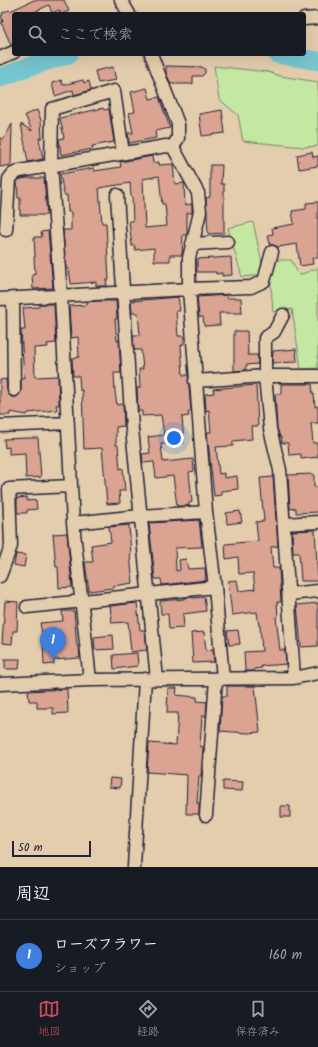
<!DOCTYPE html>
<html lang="ja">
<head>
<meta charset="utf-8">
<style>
	:root { --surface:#171b24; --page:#242831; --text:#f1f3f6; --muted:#9ea1a6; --line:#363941; --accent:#d1495b }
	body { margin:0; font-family:Kalam,"Klee One",sans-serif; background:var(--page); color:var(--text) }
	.scale { position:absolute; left:12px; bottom:10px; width:79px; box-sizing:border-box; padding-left:4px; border:2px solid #22223b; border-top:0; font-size:11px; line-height:14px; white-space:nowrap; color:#22223b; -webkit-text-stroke:3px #e4cdad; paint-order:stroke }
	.you { position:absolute; left:174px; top:438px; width:14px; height:14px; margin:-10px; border:3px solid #fff; border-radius:50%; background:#1a73e8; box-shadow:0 0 0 6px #1a73e833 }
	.badge { display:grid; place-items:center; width:26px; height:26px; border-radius:50%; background:var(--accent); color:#fff; font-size:13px; font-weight:700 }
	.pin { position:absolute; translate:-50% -33px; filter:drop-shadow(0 1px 2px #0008) }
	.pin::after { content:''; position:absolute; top:21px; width:14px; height:12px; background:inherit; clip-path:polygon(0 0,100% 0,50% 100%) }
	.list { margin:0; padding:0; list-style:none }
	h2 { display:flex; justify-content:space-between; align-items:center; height:52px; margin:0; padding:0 16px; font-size:17px }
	h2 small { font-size:13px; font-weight:400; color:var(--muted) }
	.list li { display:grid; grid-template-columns:26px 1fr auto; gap:12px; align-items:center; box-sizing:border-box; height:72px; padding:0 16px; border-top:1px solid var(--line) }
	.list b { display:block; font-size:15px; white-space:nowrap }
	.list p { margin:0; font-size:13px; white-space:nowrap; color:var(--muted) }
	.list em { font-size:13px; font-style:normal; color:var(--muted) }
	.icon { flex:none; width:22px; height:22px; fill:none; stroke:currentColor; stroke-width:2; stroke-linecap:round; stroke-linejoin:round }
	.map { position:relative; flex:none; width:318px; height:867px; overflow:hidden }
	.search { position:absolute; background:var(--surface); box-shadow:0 4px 16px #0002; left:12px; right:12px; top:12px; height:44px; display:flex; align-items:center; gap:10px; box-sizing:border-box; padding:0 14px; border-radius:4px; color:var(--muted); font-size:15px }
	.sheet { height:124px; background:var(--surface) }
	nav { display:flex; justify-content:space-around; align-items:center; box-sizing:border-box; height:56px; border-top:1px solid var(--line); background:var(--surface); font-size:11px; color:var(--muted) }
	nav a { display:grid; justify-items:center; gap:2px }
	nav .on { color:var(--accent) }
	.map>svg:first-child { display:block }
</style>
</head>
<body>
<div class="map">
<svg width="318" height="867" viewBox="0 0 318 867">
	<rect width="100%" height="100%" fill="#e4cdad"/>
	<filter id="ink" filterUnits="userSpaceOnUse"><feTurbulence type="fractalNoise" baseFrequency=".025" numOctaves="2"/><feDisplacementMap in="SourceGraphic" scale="8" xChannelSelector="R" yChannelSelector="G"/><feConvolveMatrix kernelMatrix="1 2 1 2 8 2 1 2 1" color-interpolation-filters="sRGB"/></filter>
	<g filter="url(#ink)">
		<path fill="#c4e8a1" stroke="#73856e" d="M214 66 268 72 280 76 318 82V146L304 147 243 141 238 115 219 99Z
			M253 222 263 268 260 275 242 277 228 228Z
			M275 260H291L299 275 318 268V368L301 369 292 309 273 312 270 272Z"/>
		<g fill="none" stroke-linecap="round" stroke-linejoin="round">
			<path stroke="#76c6d1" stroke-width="19" d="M277 54 318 61
				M0 78 25 68 69 54"/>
		</g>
		<path fill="#daa392" stroke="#22223b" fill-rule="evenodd" d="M34 0H64L69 11 61 14 59 10 52 13 49 5 30 14H14V45H11L1 22H3L1 16 3 15 2 13 9 10 10 11Z
			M166 66 202 67 205 69V73L202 76H193V84H171L166 73Z
			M113 67 116 80 98 83 95 71Z
			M61 80 63 85 83 80 84 83 89 81 91 90 74 95 73 90 55 96 52 83Z
			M147 88 150 99 159 97 170 128 155 131 156 138 129 143 128 133H133L129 113 135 112 131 92Z
			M103 108 104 110 109 109 114 142 92 146 93 149 61 155 59 139 64 138 60 118Z
			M37 110 41 120 42 138H39L43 159 28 162 21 124 32 131 25 115Z
			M222 110 225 133 202 136 199 114Z
			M12 124 11 165 0 167V138L4 139Z
			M312 152 313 157 318 156V166L299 169 297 155Z
			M152 156 153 163 159 162V165L173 164 175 184 184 183 185 205 192 204V213H187V235H183L182 255H170V261H154V248L135 250V246H132L129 221H133L132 197H131L130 183 99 188 102 223H106L109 280H106L107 286H96V282L71 284 69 269H66L63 230H71V212H68L67 195H64L60 174 94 168V171L121 167 120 162ZM159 176 162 204H165L167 226 145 228 143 179Z
			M210 165H222L221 184H224V233L208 234 206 198 210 197Z
			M28 178H44L47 215H20V198H18L17 181 21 179Z
			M318 202V258H312L313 264 300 266 297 244 278 247 274 245H270L268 235 273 234 272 228 294 224 292 211 306 209V203Z
			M48 231 53 288 33 289 32 275 35 274 34 257H35L34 237H42L41 232Z
			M231 257 232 275 222 276V273L216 274V272H197V259Z
			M227 295V298H241L242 313H219L220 325 204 326 203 317H199L197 297Z
			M178 297 180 311H176L178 336H184V344L181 345 183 375H188L191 411 188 412 189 416 182 417 184 443 161 444 163 462 193 459 194 471 189 472 192 502 189 503 188 506H177L173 476 156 478 154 462 143 463 142 454 150 453 148 437 164 435 161 415 142 416V411H138L137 388H140L139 369H143L141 350H134L133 335H140L138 313H132L131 301Z
			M97 301H116L117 319H115L117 341 119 340 121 373H114L115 392 117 405 123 404 124 426 116 427V445H118L120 469 123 468 125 491H119L120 503 107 504 102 448 84 449 82 390 80 391 79 376H73L72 358 79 357 78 337 71 338 69 306 87 305V302Z
			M39 304H54L56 343 47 344 48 347 34 348 35 377 58 376 59 405H56L57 410 28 413 27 415 10 412V415H0V380L6 379 7 390 11 397H17L21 390V378H24L21 330H25L23 308 39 307Z
			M234 331H247L248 355H258V364L246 365V370L234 371Z
			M296 349 297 362 272 363 273 351Z
			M281 384H312L313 394 314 393 315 407 318 406V423H311L313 443H317L318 457 301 459V454L289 455 288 443H282L281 437H280L277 428 275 394H281Z
			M256 385 258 426H251L252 439 233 441V446L216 447 219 474 224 473V478L237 476 238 489 221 491V495L214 496 207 432H211L209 410 206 411 205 394 214 393 213 389Z
			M27 438H38L41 477 26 478 25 453 9 454V447L5 448 4 439Z
			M314 474V487H318V512L296 513V508L290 509 288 475Z
			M273 477 278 546 271 547 273 568H279L281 602H277L278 617H276L280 650H285L286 664 261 666 262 668 254 669V671H245L244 652 262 651 260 626H259L257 612 232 615 228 581 237 580 239 591 255 589 253 573 239 574 238 557 226 559 225 544 258 541 256 522 264 521 260 478Z
			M27 497V501L36 500 37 509 27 510V513H17V498Z
			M240 511 242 522 227 524 226 513Z
			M199 520 202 547 175 548 176 571 180 570 179 560 186 559 188 569 205 568 206 580 162 585 161 579H155L149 523Z
			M129 525 131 555H130L133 583 113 586V588L89 591 85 562H93L91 545 111 542 109 527Z
			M315 530 318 581H301L299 553H293L292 531Z
			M67 533 72 587 59 588 58 567H56L53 534Z
			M16 554 26 555 24 567 14 565Z
			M192 597 193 598 204 597 206 611 183 614 184 628 169 629 168 614H161L160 601 184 599V598Z
			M5 601 18 602 17 631H13L12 644 2 643Z
			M137 603 140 630H145L147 650 131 652 128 622 112 623 110 606Z
			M318 603V646L301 647 297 605Z
			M62 611H74L77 646H79L80 658 54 660V664L44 665 43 639 40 623 63 621Z
			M238 630 240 644 229 645 227 631Z
			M204 632 206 650 213 649 214 662 193 663 191 633Z
			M113 635 114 649 95 650 94 637Z
			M137 653 138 666 114 669 113 655Z
			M5 659H20L19 669H5Z
			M227 686H255L260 732 248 733 220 731 222 696H227Z
			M168 688H177L176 695 197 697V701L207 702 206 716H202L200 746 203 747 201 776H199L197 803H199V814H186L187 775 147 772 149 743 176 745 178 713H167Z
			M67 689 68 713 53 714V708H37V701H29L28 691Z
			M110 778 121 779 120 788 109 787Z
			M223 781 243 782 242 791 223 790Z
			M281 806H290V817H281Z"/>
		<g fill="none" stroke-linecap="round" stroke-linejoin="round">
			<g stroke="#22223b" stroke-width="15">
				<path id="minor" d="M121 0 129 14
					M304 19 318 18
					M151 54 178 124V138L173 147
					M0 58 14 52
					M117 195 132 429 157 679
					M6 230 9 179 13 174 20 171 166 146 173 147 198 193 200 212 189 258V289L206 512 215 587 223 679
					M192 244 228 242
					M13 298 14 390
					M0 299 189 289 251 287 264 281 272 252
					M283 315 274 332 265 338V376L270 429 280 470 294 678
					M195 381 265 376H318
					M0 426 68 423
					M73 523 140 516 206 512
					M284 524 318 522
					M0 576 11 546 9 489 71 486
					M289 594 318 591
					M27 607 215 587
					M90 680 73 523 61 296 51 166 52 109 114 91 123 153
					M0 684 90 680 294 678 318 673
					M206 815 216 679
					M134 867 145 679"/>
			</g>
			<use href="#minor" stroke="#e4cdad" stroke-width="12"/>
		</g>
	</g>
</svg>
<div class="scale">50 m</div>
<div class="you"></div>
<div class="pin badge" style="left:53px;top:660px;background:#3f7fe0">1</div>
<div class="search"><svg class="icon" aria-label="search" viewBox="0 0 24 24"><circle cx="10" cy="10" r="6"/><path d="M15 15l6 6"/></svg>ここで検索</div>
</div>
<section class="sheet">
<h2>周辺<small></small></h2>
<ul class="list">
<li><span class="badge" style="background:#3f7fe0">1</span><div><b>ローズフラワー</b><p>ショップ</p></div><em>160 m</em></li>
</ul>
</section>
<nav>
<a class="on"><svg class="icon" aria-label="map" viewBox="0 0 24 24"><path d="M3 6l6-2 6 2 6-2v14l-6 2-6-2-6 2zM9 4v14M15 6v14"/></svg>地図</a>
<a><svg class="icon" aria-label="directions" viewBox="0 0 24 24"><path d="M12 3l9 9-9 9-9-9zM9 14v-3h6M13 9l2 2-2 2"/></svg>経路</a>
<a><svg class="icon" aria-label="saved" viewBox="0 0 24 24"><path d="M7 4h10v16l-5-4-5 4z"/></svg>保存済み</a>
</nav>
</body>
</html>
